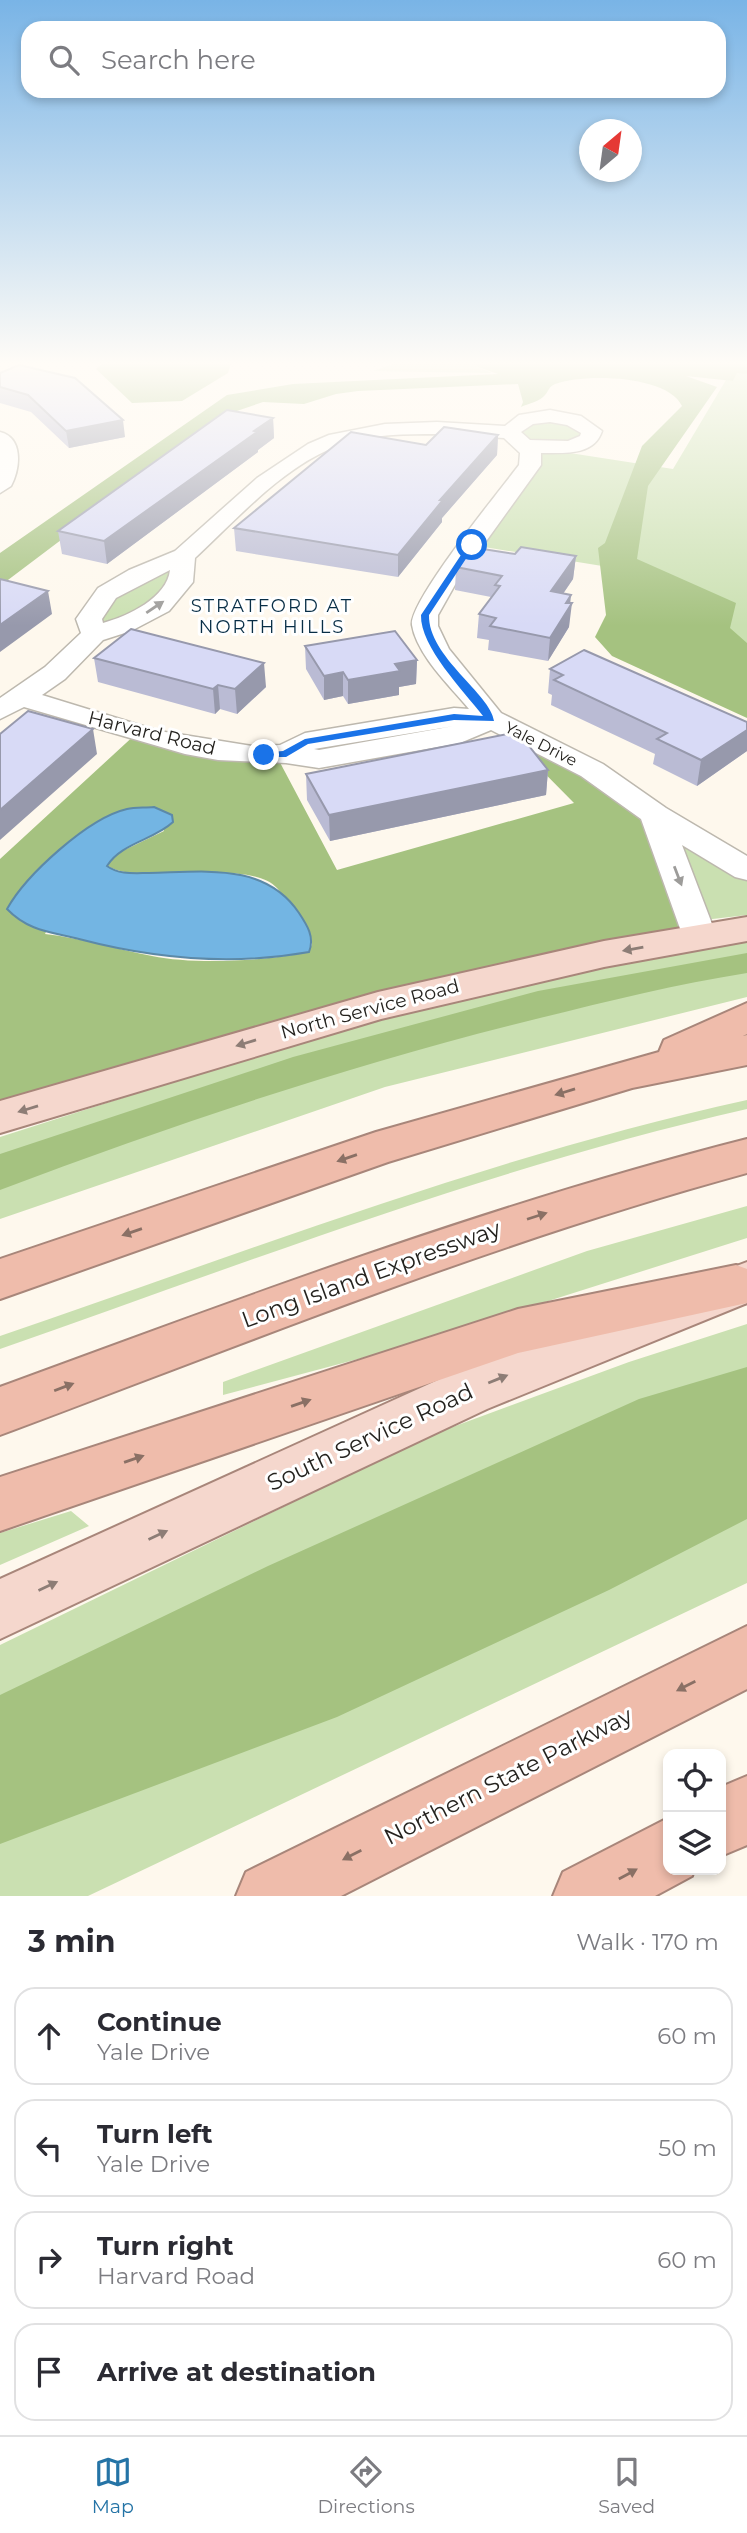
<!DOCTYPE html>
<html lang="en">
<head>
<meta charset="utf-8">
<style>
	:root { --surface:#fff; --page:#f2f2f3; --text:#2b2b33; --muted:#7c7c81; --line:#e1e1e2; --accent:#2574a6 }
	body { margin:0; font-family:Montserrat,sans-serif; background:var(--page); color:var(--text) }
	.controls { position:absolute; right:21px; bottom:21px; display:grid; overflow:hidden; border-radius:14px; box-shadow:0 4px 10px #0003 }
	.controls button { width:63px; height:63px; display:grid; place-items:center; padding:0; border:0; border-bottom:2px solid var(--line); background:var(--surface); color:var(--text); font:35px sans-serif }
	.compass { position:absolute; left:579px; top:119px; width:63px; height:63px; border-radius:50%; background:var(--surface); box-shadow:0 4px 10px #0003; rotate:29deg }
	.stop { position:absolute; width:21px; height:21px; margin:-16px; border:5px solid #1a73e8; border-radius:50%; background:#fff }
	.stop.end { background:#1a73e8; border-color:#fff; box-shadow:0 2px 7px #0008 }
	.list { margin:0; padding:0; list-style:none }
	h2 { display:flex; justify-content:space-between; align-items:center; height:91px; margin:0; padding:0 28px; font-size:30px }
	h2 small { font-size:23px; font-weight:400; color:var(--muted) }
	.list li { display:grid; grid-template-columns:46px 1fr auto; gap:21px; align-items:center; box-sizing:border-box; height:98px; margin:0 14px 14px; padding:0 14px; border:2px solid var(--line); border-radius:21px }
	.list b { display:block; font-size:26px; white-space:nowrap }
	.list p { margin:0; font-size:23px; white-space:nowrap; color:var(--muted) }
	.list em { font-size:23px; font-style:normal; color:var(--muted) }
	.icon { flex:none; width:38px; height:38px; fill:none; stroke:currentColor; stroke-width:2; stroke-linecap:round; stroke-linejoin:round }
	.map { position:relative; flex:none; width:747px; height:1896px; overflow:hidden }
	.search { position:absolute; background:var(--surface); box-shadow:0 4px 10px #0003; left:21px; right:21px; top:21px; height:77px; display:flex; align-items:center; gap:18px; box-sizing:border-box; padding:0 24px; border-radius:21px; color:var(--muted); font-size:26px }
	.sheet { height:539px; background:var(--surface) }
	nav { display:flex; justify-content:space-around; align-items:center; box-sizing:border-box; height:98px; border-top:2px solid var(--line); background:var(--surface); font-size:19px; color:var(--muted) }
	nav a { display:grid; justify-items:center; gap:4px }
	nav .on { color:var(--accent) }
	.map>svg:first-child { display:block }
</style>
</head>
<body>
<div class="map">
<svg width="747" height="1896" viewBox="0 0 747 1896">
	<rect width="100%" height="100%" fill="#fef8ed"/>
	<path fill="#cae0b1" d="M404 360H474L478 367 492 373 373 371Z
		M737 372 747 374V704L627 570 472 545 530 465 516 437 519 423 572 420 589 440 531 447 673 469 726 380 733 381Z
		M183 556 160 606 94 634 107 593Z
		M666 830 747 879V915L704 920Z
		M747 942V997L385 1087 0 1219V1137L338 1029 657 956Z
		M747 1100V1109C492 1167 246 1263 0 1349V1336C246 1252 492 1156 747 1100Z
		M747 1206V1238L403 1347 223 1395V1382L587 1251Z
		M747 1324V1583L88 1896H0V1645L431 1435 629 1362Z
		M71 1511 89 1526 0 1565V1533Z"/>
	<path fill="#a5c280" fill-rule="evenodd" d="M106 360H232L228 373 182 401 132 403 96 369Z
		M474 360H747V374L737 373 733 381 686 376 717 387 648 486 637 559 736 603 730 628 747 643V718L612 656 595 637 606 615 598 548 605 543 642 446 682 406C668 375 584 373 555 384 548 387 549 391 545 395 541 401 527 404 521 407L523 402 518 384 358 391 336 394 304 404 263 402 228 414 0 586V553L227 395 293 384 498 374 478 367Z
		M491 719 655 815 700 937 604 954 0 1117V859L138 732 276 755 337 870 574 803ZM154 807 164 831 114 855 107 865C135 888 247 856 277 888 291 903 301 927 312 944L309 952C266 961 195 965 152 956 116 949 81 938 45 934L99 821 126 809Z
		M747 953V973C677 984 609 1001 540 1018 356 1063 177 1123 0 1190V1154L293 1057 538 991Z
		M747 1367V1519L609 1590 337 1717 0 1844V1695L268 1566 639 1399Z"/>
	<path fill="#73b5e3" stroke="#5c89a8" stroke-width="2" d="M154 807 172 815 173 822C154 840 121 843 107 866 119 875 135 873 149 873 204 872 265 862 299 913 307 925 315 937 309 952 231 966 155 959 79 939 51 932 28 931 7 909 26 875 88 818 127 809 135 807 145 808 154 807Z"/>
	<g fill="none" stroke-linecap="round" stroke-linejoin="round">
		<g stroke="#bdb8ae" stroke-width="3">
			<path id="minor" d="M550 410 581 416 602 431C594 456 564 453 541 453V465L456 583 438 615V626L449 649 501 713 603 764 666 808 747 856V880L735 877 682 845 717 937 712 945 700 948 688 945 683 937 641 819 581 776 491 730 460 743 319 768 286 763 218 760 185 754 24 707 0 719V698L45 667 81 633 76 619 98 588 129 570 175 551 257 478 308 444 329 435 385 424 437 422 505 426 519 415ZM550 422 567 425 581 433 580 436 568 441 530 440 521 432 533 424ZM437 434 504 438 520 453 519 465C501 489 409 601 412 625 417 655 450 686 469 709L454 708 305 733 280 745 252 746 159 731 42 695 65 679 103 640 131 631 169 611 193 582 195 558C239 517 284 465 342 444 372 434 406 434 437 434ZM170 570C167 598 128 616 103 623L102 619 116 598ZM454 726 319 750 314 749Z
				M0 432C24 438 20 469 11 486L0 493Z"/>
		</g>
		<g stroke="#a8867a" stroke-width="4">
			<path id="major" d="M747 917V941L604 967 381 1019 0 1133V1101L378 992 604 941Z
				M747 1262V1303L487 1409 0 1639V1579L449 1375Z"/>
		</g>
		<g stroke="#a8867a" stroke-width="4">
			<path id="highway" d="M747 1003V1034L743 1036 747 1035V1065L632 1088 388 1162 0 1299V1259L376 1132 659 1052 664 1040Z
				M747 1139V1173C491 1243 248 1342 0 1435V1387C247 1296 492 1204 747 1139Z
				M736 1265 747 1269V1303L518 1353 0 1531V1477L518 1309Z
				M747 1626V1689L341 1896H236L246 1872Z
				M747 1776V1845L721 1856V1787Z
				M668 1818V1870H694L692 1876 655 1896H553L563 1872Z"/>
		</g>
		<use href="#minor" fill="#fff" fill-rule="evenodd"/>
		<use href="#major" fill="#f5d7cd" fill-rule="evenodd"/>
		<use href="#highway" fill="#efbcab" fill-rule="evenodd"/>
	</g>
	<path fill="#babbd4" d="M273 360H342L341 364 273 363Z
		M0 373 125 437 69 448 31 412 0 403Z
		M273 418 274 438 258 450V452L107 564 62 554 58 531Z
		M498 435 497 455 442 518V522L398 577 236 551 234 528 426 445Z
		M515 554 576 556 573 579 563 594 570 603 569 627 548 661 488 650 489 640 477 638 479 614 491 597 455 590 456 567Z
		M305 646 417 660 416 684 399 687V695L348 704 343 696 324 700 306 669Z
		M94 658 266 687 237 714 220 709 215 714 98 682Z
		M550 669 747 722V751L697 786 653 764 655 754 551 705 552 695 548 693Z
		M548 770 546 795 330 841 307 800 306 774Z"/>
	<path fill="#9799ac" d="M273 418 274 438 258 450V452L107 564 104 541Z
		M123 420 125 437 69 448 66 431Z
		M498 435 497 455 442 518V522L398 577V555L440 500Z
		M576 556 573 579 549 614 551 591Z
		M48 591 52 614 0 652V625Z
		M571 595 570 606 572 603 569 627 548 661 550 638 566 603Z
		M417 660 416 684 399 687V695L348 704V680L395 664Z
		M264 663 266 687 237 714 235 689Z
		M343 672V696L324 700V676Z
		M218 685 220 709 215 714 213 689Z
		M93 729 97 754 0 840V810Z
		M747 730V751L697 786 701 760Z
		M548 770 546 795 330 841 329 815Z"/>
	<path fill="#d8daf6" stroke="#9799ac" stroke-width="2" d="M19 365 75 378 123 420 66 431 28 395 0 387V373Z
		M227 410 273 418 254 431 257 432 104 541 58 531Z
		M444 427 498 435 440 500H443L398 555 234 528 351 432 426 445Z
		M470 547 515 554 521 547 576 556 551 591 571 595 566 603H572L550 638 490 626 496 618 479 614 500 586 495 585 502 576 456 567Z
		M0 579 48 591 0 625Z
		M131 629 264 663 235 689 218 685 213 689 94 658Z
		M395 631 417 660 395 664 400 671 348 680 343 672 324 676 305 646Z
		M584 650 747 722V730L701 760 657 739 667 733 554 680 563 675 550 669Z
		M28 711 93 729 0 810V734Z
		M518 732 548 770 329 815 306 774Z"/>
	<defs><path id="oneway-solid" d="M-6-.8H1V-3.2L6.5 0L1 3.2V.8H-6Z" transform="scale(1.75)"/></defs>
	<g fill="#9d9c9a">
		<use href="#oneway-solid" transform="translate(155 607) rotate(-34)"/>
		<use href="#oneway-solid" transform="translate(678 876) rotate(69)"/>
	</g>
	<g fill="#8d7d76">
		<use href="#oneway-solid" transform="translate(633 949) rotate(170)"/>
		<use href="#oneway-solid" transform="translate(246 1043) rotate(163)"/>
		<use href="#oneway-solid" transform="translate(28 1109) rotate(163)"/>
		<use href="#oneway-solid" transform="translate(498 1379) rotate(-22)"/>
		<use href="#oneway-solid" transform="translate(158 1535) rotate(-25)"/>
		<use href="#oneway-solid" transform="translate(48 1586) rotate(-25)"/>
	</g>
	<g fill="#8a7065">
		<use href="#oneway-solid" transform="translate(565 1092) rotate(163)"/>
		<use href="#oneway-solid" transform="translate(347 1158) rotate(161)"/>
		<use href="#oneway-solid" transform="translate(537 1216) rotate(-18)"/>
		<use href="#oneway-solid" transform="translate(132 1232) rotate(161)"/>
		<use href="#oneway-solid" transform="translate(64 1387) rotate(-21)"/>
		<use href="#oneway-solid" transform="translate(301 1403) rotate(-19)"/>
		<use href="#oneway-solid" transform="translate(134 1459) rotate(-19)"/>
		<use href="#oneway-solid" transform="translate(686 1686) rotate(153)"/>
		<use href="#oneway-solid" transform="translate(352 1855) rotate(153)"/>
		<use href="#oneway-solid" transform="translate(628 1874) rotate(-29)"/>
	</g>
	<linearGradient id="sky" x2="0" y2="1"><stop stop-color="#79b4e6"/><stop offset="0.58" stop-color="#fffcf7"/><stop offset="1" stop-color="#fffcf7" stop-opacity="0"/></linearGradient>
	<rect width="747" height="626" fill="url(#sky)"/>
	<path fill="#1a73e8" d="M469 543 475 545 429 615C428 657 491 694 494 721L454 720 308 744 286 757H261V753L283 751 305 739 454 714 483 716C464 691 420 647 421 615Z"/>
	<g text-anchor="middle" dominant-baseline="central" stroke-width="6" stroke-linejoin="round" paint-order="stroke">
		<g font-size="16" fill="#25231f" stroke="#fff">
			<text transform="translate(541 744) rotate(27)">Yale Drive</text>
		</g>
		<g font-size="18" letter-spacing="2" fill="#082e46" stroke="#fff">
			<text x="272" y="606">STRATFORD AT<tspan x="272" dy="21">NORTH HILLS</tspan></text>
		</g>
		<g font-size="19" fill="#25231f" stroke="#fff">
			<text transform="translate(152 733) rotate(14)">Harvard Road</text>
			<text transform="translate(370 1009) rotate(-15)">North Service Road</text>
		</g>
		<g font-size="23" fill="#25231f" stroke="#fff">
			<text transform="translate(371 1274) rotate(-20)">Long Island Expressway</text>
			<text transform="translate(370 1437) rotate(-25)">South Service Road</text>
			<text transform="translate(508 1776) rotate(-27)">Northern State Parkway</text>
		</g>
	</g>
</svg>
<div class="controls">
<button><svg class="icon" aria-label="locate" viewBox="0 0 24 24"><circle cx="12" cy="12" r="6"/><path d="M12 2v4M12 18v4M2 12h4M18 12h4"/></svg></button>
<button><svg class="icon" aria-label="layers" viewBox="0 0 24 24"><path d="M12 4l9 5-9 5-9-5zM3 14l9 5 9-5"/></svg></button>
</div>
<svg class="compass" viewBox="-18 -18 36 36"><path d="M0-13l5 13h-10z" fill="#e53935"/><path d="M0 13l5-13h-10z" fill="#7c7c81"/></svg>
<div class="stop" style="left:472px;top:545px"></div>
<div class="stop end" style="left:264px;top:755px"></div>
<div class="search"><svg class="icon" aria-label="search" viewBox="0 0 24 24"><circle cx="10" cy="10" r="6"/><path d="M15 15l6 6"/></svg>Search here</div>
</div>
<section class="sheet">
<h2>3 min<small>Walk · 170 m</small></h2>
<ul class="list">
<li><svg class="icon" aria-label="ahead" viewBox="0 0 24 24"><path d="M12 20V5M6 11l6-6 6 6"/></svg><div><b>Continue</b><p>Yale Drive</p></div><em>60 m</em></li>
<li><svg class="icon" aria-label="left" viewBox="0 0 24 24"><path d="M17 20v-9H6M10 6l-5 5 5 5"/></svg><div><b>Turn left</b><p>Yale Drive</p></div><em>50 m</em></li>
<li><svg class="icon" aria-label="right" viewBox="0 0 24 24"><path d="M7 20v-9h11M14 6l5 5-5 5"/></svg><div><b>Turn right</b><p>Harvard Road</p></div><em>60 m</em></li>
<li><svg class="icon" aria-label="arrive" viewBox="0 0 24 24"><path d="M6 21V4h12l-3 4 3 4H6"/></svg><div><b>Arrive at destination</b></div></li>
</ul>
</section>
<nav>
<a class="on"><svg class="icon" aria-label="map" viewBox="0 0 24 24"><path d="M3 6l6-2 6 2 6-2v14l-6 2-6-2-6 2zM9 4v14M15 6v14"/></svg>Map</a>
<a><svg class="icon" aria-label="directions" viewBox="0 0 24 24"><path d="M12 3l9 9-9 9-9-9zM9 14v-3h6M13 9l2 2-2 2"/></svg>Directions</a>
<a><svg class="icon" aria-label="saved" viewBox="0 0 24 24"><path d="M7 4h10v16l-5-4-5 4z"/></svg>Saved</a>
</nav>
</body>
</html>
